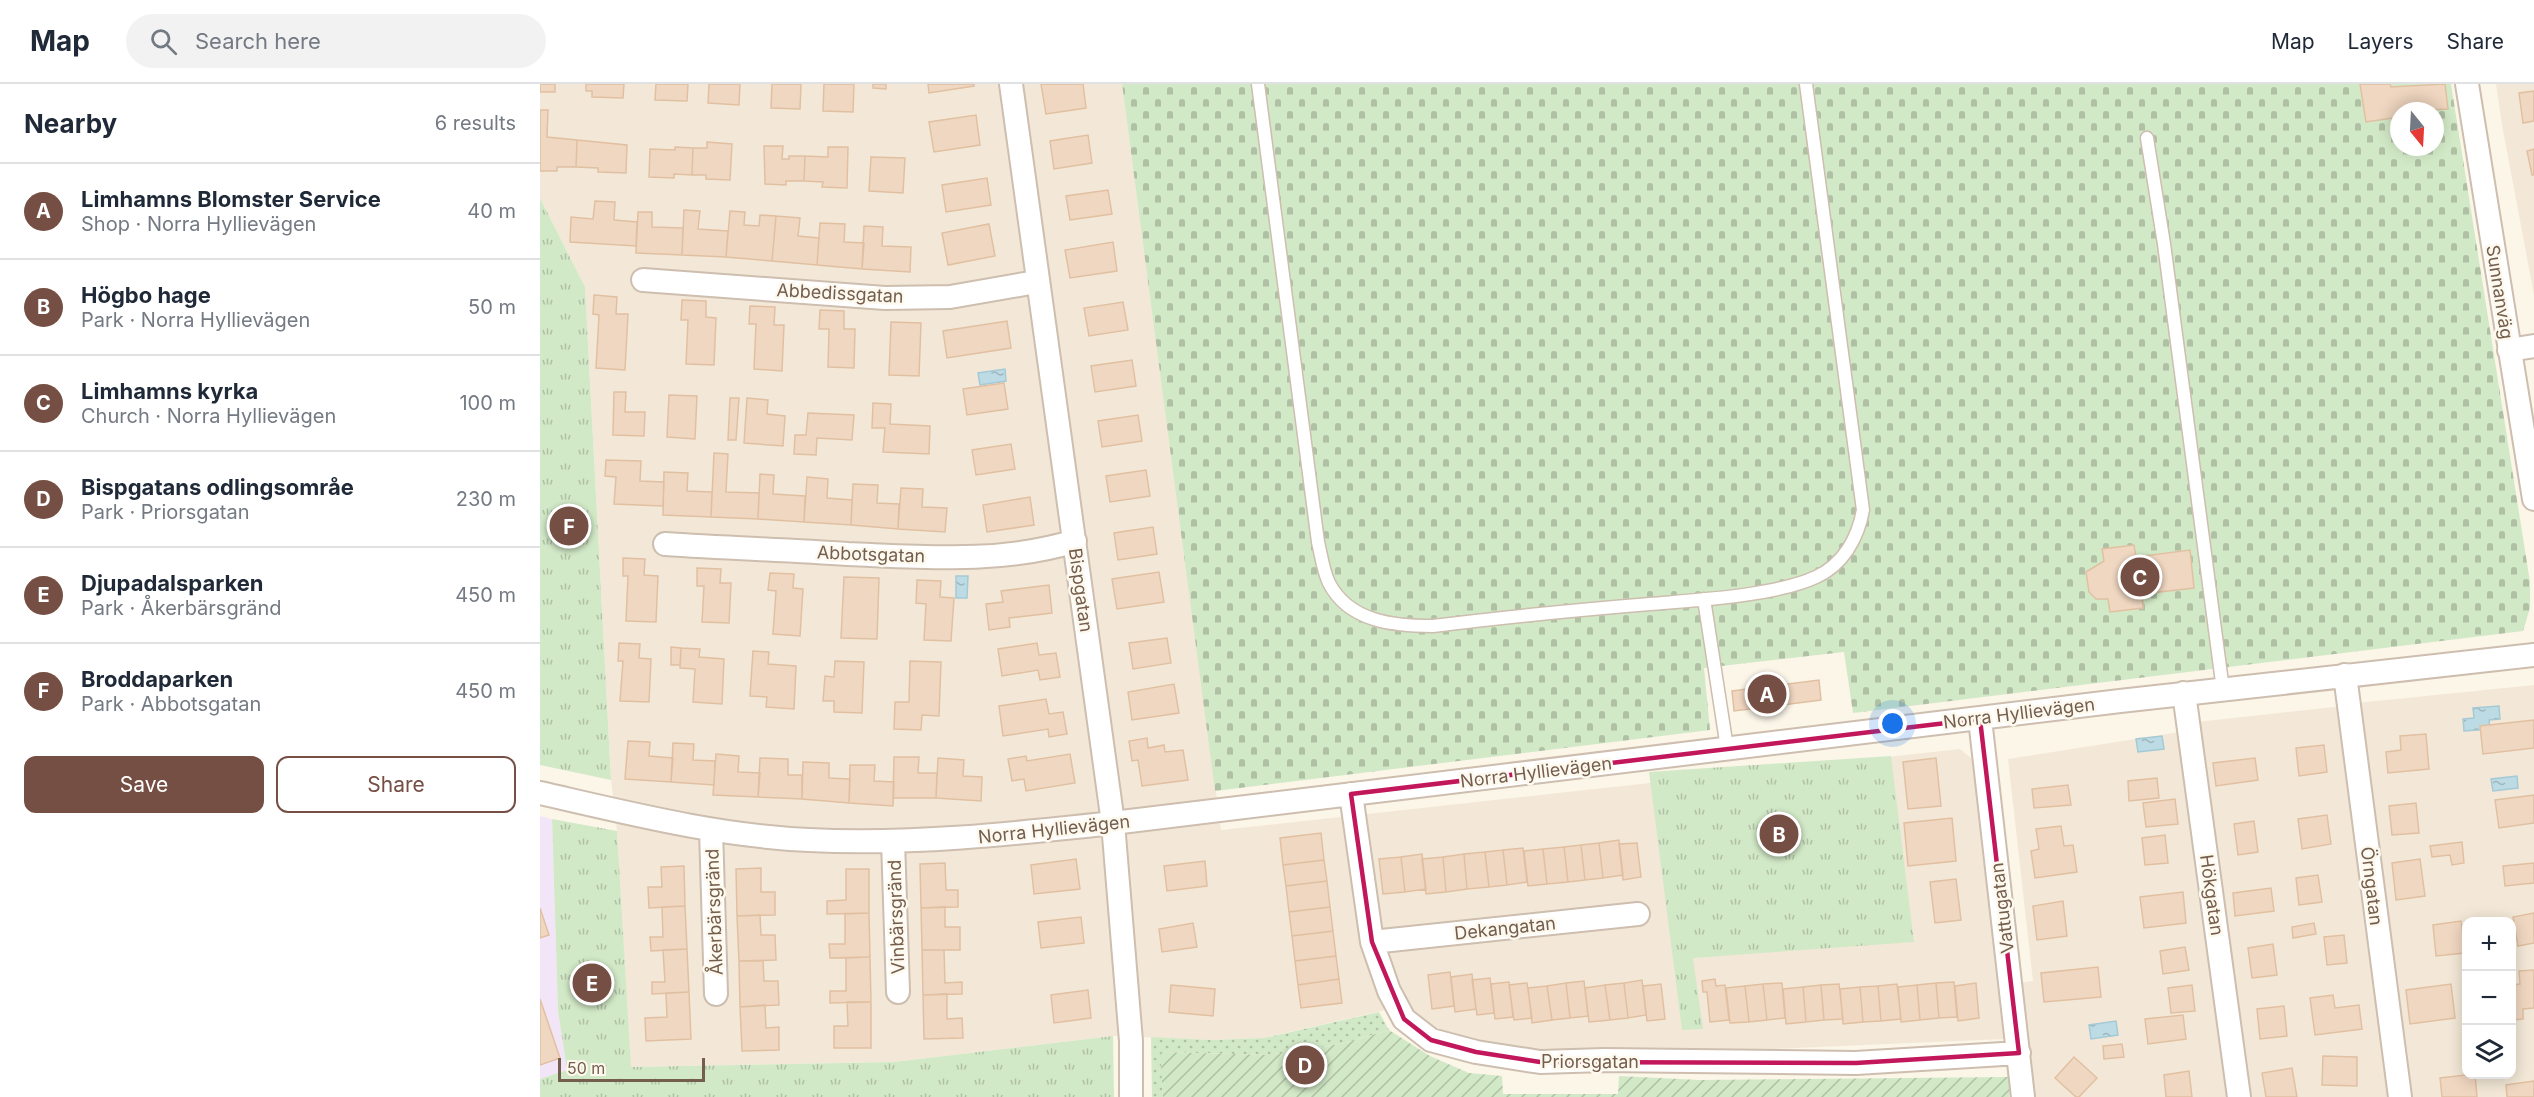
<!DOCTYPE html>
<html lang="en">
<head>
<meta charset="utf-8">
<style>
	:root { --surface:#fff; --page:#f2f2f3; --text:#1f2937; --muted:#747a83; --line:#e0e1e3; --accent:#754f44 }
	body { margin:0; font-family:Inter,sans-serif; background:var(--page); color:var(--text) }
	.controls { position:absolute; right:18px; bottom:18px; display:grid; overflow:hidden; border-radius:12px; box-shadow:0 3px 15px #0003 }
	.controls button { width:54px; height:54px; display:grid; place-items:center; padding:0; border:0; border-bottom:2px solid var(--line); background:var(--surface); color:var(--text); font:30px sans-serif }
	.compass { position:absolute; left:1850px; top:18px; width:54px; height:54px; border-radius:50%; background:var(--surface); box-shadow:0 3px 15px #0003; rotate:162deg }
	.scale { position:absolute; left:18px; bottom:15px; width:147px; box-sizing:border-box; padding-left:6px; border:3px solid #745e4d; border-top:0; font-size:16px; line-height:21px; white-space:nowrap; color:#745e4d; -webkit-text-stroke:4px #fef9ee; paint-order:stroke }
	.you { position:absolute; left:1353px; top:640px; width:21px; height:21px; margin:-15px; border:4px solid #fff; border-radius:50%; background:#1a73e8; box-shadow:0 0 0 9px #1a73e833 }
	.badge { display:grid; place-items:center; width:39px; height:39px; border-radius:50%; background:var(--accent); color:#fff; font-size:20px; font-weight:700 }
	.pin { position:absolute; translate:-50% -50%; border:3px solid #fff; box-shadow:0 2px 6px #0006 }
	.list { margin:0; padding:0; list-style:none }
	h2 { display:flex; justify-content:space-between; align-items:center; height:78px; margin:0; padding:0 24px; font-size:26px }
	h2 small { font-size:20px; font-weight:400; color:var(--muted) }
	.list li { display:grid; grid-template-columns:39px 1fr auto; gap:18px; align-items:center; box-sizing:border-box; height:96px; padding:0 24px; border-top:2px solid var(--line) }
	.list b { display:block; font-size:22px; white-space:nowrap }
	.list p { margin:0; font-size:20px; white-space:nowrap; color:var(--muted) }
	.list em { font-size:20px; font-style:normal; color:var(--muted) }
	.actions { display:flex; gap:12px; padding:18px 24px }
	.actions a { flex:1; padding:14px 0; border:2px solid var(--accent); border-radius:12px; text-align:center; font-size:21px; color:var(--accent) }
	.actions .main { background:var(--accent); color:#fff }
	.icon { flex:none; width:33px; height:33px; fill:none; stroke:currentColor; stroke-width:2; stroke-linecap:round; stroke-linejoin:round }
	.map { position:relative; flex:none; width:1994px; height:1013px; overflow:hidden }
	header { display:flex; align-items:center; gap:36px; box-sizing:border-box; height:84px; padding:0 30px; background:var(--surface); border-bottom:2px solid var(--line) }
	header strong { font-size:28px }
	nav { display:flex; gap:33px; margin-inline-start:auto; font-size:21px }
	.search { width:420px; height:54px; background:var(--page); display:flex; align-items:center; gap:15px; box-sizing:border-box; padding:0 21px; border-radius:33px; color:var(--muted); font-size:22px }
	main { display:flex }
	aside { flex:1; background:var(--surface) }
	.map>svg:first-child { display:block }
</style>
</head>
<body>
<header>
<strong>Map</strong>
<div class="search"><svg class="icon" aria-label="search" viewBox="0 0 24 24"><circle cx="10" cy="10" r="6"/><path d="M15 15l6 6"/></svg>Search here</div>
<nav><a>Map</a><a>Layers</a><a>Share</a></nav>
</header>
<main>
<aside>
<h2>Nearby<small>6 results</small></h2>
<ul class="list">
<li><span class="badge">A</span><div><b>Limhamns Blomster Service</b><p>Shop · Norra Hyllievägen</p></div><em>40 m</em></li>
<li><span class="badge">B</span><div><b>Högbo hage</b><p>Park · Norra Hyllievägen</p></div><em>50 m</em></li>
<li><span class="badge">C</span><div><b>Limhamns kyrka</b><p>Church · Norra Hyllievägen</p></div><em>100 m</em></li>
<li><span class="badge">D</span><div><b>Bispgatans odlingsområe</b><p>Park · Priorsgatan</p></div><em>230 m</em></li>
<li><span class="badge">E</span><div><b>Djupadalsparken</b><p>Park · Åkerbärsgränd</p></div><em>450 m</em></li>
<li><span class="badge">F</span><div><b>Broddaparken</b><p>Park · Abbotsgatan</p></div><em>450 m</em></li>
</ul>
<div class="actions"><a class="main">Save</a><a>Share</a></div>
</aside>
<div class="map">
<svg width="1994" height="1013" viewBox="0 0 1994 1013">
	<defs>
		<pattern id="grass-dots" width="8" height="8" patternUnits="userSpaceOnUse" patternTransform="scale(1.5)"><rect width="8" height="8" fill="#d2e9c7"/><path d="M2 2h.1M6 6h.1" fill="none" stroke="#afc0a4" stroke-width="1.8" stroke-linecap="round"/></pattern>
		<pattern id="cemetery-stones" width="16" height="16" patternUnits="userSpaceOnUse" patternTransform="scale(1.5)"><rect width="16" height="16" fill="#d2e9c7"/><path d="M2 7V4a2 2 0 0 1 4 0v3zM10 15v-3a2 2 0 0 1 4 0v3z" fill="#afc0a4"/></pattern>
		<pattern id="park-tufts" width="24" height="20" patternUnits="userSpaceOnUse" patternTransform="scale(1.5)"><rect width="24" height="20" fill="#d2e9c7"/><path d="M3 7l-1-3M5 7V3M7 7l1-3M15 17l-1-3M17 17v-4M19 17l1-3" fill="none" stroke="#afc0a4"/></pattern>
		<pattern id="garden-furrows" width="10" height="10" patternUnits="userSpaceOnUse" patternTransform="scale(1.5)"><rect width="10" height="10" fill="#d2e9c7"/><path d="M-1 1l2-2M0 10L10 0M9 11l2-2" fill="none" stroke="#afc0a4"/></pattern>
		<pattern id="water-ripples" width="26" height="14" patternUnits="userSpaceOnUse" patternTransform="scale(1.5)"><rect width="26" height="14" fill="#bddbe4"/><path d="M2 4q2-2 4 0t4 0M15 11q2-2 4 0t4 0" fill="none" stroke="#9eb5bb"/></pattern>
	</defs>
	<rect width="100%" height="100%" fill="#fbf6e8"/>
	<path fill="#f3e8d7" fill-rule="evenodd" d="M0 0H582L681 746 1420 665 1432 675 1458 902 1493 897 1468 675 1640 648 1670 887 1688 884 1657 638 1803 622 1826 835 1817 619 1994 601V1013H1469L1464 955 1164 968 1000 969 895 950 871 930 867 921 724 954 672 956 573 952 354 978 90 983 77 747 71 696 45 203 0 114ZM1926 838H1972V990H1926Z
		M1956 0H1994V211L1962 41Z"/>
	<path fill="#f3e5f8" d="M0 732 12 735 18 927 27 986 0 995Z"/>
	<path fill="url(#grass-dots)" d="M839 928 849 946 805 959 734 971 621 968 623 1013H612L611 953 672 956 724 954Z"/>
	<path fill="url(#cemetery-stones)" fill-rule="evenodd" d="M582 0H1911L1990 498V524L1983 547 1313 629 1304 568 1164 584 1170 646 675 707ZM1859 27H1895V63H1859ZM1594 461 1596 473 1650 466 1654 503 1602 510 1603 524 1571 528 1568 515H1556L1549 508 1546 488 1564 477 1563 465Z"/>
	<path fill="url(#park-tufts)" d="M0 114 45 203 71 696 0 681Z
		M1351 672 1374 858 1153 874 1163 945 1142 946 1109 688Z
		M12 735 77 747 91 983 354 978 573 952 574 1013H0V995L27 986 18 927Z"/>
	<path fill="url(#garden-furrows)" d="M849 946 890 972 929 989 962 992 963 1010H1078L1079 992 1159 996 1469 993V1013H623L620 968 734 971 805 959Z"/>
	<path fill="url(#water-ripples)" stroke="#a4cad6" stroke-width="1.5" d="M465 285 466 297 440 301 438 289Z
		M416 492H428L427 514H416Z
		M1959 622 1960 635 1949 636 1950 645 1924 647 1923 635 1934 634 1933 624Z
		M1622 652 1624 665 1598 668 1596 655Z
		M1977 692 1978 704 1953 707 1951 695Z
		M1576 937 1578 951 1551 955 1549 941Z"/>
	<path fill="#f0d7c1" stroke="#e1c0a2" stroke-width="1.5" d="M0 0H15V8H0Z
		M46 0H84L83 14 52 13V7H46Z
		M116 0H148L147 17 115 16Z
		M169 0H200L199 21 168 19Z
		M232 0H261L260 25 231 24Z
		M284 0H314L313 28 283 27Z
		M333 0H346V5L333 4Z
		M388 0H434V2L389 9Z
		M501 0H543L546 24 506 30Z
		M1820 0H1850L1851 3 1905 0 1908 25 1859 27V33L1826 38Z
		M1994 7V37L1983 39 1979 9Z
		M0 26H8L7 53 37 56 36 83H17V87H0Z
		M436 31 440 61 394 68 389 38Z
		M548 51 552 79 514 85 510 57Z
		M37 56 87 61 86 89 58 88V84L36 83Z
		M167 58 192 60 190 96 166 95V91H152L153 64H167Z
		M224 62H243L242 75H249V72H265L264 97H246V101L225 100Z
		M135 63 153 64 152 91 134 90V94L109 93 110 65 135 66Z
		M288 63H308L307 104 282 103 283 98 264 97 265 72 288 73Z
		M1994 65V91H1992L1987 67Z
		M331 73 365 74 363 109 329 107Z
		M447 94 451 121 406 128 402 101Z
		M568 106 572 130 530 136 526 112Z
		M55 117 75 118 74 136 97 138 96 162 30 158 31 133 53 135Z
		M144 126 160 127 158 145 188 147 186 173 142 171Z
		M190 127 205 128 204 141 219 142 220 131 236 132 232 177 186 173Z
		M98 128H112V143L143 144 142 171 96 169Z
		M236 132 260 134 258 152 279 154 277 181 232 177Z
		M280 139 305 140 304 158 324 159 322 185 277 181Z
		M449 140 455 172 408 181 402 149Z
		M324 142 343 143 342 162 371 163 370 188 322 185Z
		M573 158 577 187 530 194 525 166Z
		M54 211 77 213 76 230H88L85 286 56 284 59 231 53 230Z
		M142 216 166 217V233L176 234 174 281 146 280 148 236H141Z
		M583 218 588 246 549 252 544 224Z
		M210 222 235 223 234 241H244L242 287 214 285 216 240H209Z
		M280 226 304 227V245H315L314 284 288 283 289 245H279Z
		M467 237 471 264 407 274 403 247Z
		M351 238 381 239 379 292 349 291Z
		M592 276 596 302 555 308 551 282Z
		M464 299 468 325 427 331 423 305Z
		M74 308H86L85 328H105L104 352 73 351Z
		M129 311 157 312 155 355 127 353Z
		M190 314H199L196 356H188Z
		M207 314 228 316 227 330 245 332 243 362 204 359Z
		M333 319 351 320 350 340 390 342 389 370 343 368 345 344H332Z
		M268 329 314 331 312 356 277 354 276 371 254 370 255 351H266Z
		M598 331 602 357 562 363 558 337Z
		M471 360 475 385 436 391 432 366Z
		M174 369 188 370 186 408 219 409 218 435 171 433Z
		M66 376 101 377 100 397 124 398 123 422 74 420 76 393 65 392Z
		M606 386 610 412 570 418 566 392Z
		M124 388 148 389 147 407 172 408 171 433 123 431Z
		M220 390 234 391 233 410 265 412 264 438 218 435Z
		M267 393 288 395 287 414 312 416 311 441 264 438Z
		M313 400 338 401 337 419 359 420 358 445 311 441Z
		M361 404 383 405 382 423 407 424 405 448 358 445Z
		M490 413 494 441 447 448 443 421Z
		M613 443 617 470 578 476 574 449Z
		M1594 461 1596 473 1650 466 1654 504 1602 510 1603 524 1570 528 1568 515H1556L1549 508 1546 488 1564 477 1562 465Z
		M83 474 105 475 104 491 118 492 116 538 86 537 88 492H83Z
		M157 484 181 485 180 499H191L189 539 162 538 164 502H157Z
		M619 488 624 518 577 525 572 495Z
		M230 489 254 490 253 504 263 505 260 552 233 550 236 507 228 506Z
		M304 493 339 494 337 555 301 554Z
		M377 496 401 497 400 513 414 514 411 557 384 556 386 520 376 519Z
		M509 501 512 529 469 534 470 543 449 546 446 520 463 518 461 507Z
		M627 554 631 579 593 585 589 559Z
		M79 559 100 560 99 574 111 575 109 618 80 617 83 577H78Z
		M497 559 499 571 516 569 520 593 500 596 498 586 462 592 458 565Z
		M131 563 141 564 140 581H131Z
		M141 564 160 565 159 573 184 575 182 620 153 618 155 585 140 584Z
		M213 567 229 568 228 580 256 582 254 625 226 623 227 613 210 612Z
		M295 577 324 578 322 629 294 628V617H283L285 592 294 593Z
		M370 577 401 578 399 632 382 631 381 646 354 645 355 618H369Z
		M1279 596 1281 616 1194 627 1192 607Z
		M634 600 639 629 592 636 588 608Z
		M506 615 509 630 523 628 527 650 509 653 508 645 463 652 459 622Z
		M1994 636V664L1943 670 1940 642Z
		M1886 650 1889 685 1848 689 1846 668 1861 666 1860 652Z
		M607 654 608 664 624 661 625 668 643 666 648 696 602 702 598 676 592 677 589 657Z
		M88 657 110 658 109 672 133 674 131 698 85 695Z
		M133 659 154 660 153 676 175 677 174 701 131 698Z
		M1784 661 1787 688 1759 692 1756 664Z
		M176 670 199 672 198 688 220 689 218 713 173 711Z
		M530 670 535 699 486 707 484 695 472 697 468 675 486 672 487 677Z
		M354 673H379L378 689H397L396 714H353Z
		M220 674 248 675V691H262V715L218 713Z
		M398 674 424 676 423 692 442 693 441 717 396 714Z
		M1396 674 1401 722 1368 725 1363 678Z
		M1715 674 1718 696 1676 702 1673 679Z
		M263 678 289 679V694L310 695 309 719 262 715Z
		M310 681H335L334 697 354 698 353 722 309 719Z
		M1617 694 1619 714 1589 717 1588 697Z
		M1528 701 1531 721 1494 724 1492 705Z
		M1994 711V739L1959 744 1955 716Z
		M1635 715 1638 740 1606 743 1603 719Z
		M1876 719 1879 749 1852 751 1849 722Z
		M1787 731 1791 760 1762 765 1758 735Z
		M1412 734 1416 777 1368 782 1364 739Z
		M1714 737 1718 768 1698 771 1694 740Z
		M1521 742 1524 762 1533 761 1537 788 1495 794 1491 767 1499 765 1496 745Z
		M781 749 784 776 743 781 740 754Z
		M1625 751 1628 779 1605 781 1602 754Z
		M1079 756 1083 791 1063 794 1059 759Z
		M1922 758 1924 779 1912 781 1910 771 1892 773 1890 762Z
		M1059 759 1063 794 1045 796 1041 761Z
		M1097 759 1101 793 1083 796 1079 760Z
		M1041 761 1045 796 1028 798 1024 763Z
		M1024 763 1028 798 1007 800 1003 765Z
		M983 764 987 798 967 801 963 766Z
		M1003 765 1007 800 988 802 984 767Z
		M963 766 967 801 949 803 945 768Z
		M945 768 949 803 927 805 924 770Z
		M882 770 886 805 865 808 861 773Z
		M924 770 927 805 906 808 903 773Z
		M861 773 865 808 843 810 839 775Z
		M903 773 906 808 886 810 882 775Z
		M536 775 540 805 494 810 491 781Z
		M1880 775 1885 812 1856 816 1852 779Z
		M784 776 787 797 746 802 743 781Z
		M665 777 667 802 627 807 624 782Z
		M405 779 406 806H418V823L381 824 380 780Z
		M1994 779V799L1965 802 1963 782Z
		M144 782 145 822 109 824 108 803H122L121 783Z
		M221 784V808H235V831L197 832 196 785Z
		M306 785H329V829L287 830V817L306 816Z
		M1778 791 1782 818 1759 821 1756 794Z
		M1416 795 1421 836 1395 839 1390 798Z
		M787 797 790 823 749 828 746 802Z
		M1731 804 1734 827 1695 832 1693 809Z
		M1643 808 1646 839 1604 844 1600 813Z
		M1523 817 1527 852 1497 856 1493 822Z
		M145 822 147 865 111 867 110 853H123L122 823Z
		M405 823V843H420V866H382L381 824Z
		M790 823 793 847 752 852 749 828Z
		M0 824 9 851 0 854Z
		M329 829 330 873 290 874 289 860H305V830Z
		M1994 829V859L1978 862 1973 833Z
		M220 831 221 851H235L236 876 199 877 197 832Z
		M541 833 544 859 501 864 498 838Z
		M1921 837 1925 869 1896 872 1893 841Z
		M653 839 657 863 622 868 619 845Z
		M1774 839 1776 850 1753 854 1752 843Z
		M793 847 796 872 755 877 752 852Z
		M1804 851 1807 879 1787 881 1784 853Z
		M1733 860 1737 891 1712 894 1708 864Z
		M1645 863 1649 886 1623 890 1620 867Z
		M147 865 149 908 112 910V898H125L123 866Z
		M382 866H404L405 899 422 898V910L383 911Z
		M796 872 799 895 758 901 755 877Z
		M330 873 331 918 290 919V907H306V874Z
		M199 877H223L224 897H238L239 921 200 923Z
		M1558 883 1561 913 1504 918 1501 889Z
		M1994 886V924L1983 925V935L1972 936V901L1980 900 1979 887Z
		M910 888 914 922 892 925 888 891Z
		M932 890 936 925 915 928 911 893Z
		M950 894 954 929 937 931 932 896Z
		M799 895 802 919 761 924 758 901Z
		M1175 895 1176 902 1185 901 1189 936 1170 938 1167 908H1163L1162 897Z
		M1102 896 1106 931 1088 934 1084 899Z
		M1044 897 1048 932 1030 934 1026 899Z
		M969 898 973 933 955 935 951 900Z
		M1414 898 1417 933 1399 934 1396 899Z
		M987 899 992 934 974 936 969 901Z
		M1026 899 1030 934 1012 936 1007 902Z
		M1084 899 1088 934 1070 936 1065 901Z
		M1242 899 1245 934 1227 936 1223 900Z
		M1396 899 1399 934 1380 936 1377 901Z
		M1436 899 1439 934 1418 937 1415 902Z
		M1121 900 1125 935 1107 937 1103 902Z
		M1223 900 1227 936 1209 938 1205 902Z
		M1299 900 1303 935 1284 936 1281 901Z
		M1357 900 1361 935 1341 937 1338 902Z
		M1911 900 1915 934 1870 940 1866 906Z
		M631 901 675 905 673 932 629 928Z
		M1065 901 1070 936 1049 938 1045 904Z
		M1281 901 1284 936 1266 938 1263 903Z
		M1377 901 1380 936 1361 938 1358 903Z
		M1652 901 1655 927 1631 929 1628 904Z
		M1007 902 1012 936 992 939 988 904Z
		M1205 902 1209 938 1190 939 1186 904Z
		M1338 902 1341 937 1323 938 1320 903Z
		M1263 903 1266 938 1246 940 1243 905Z
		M1320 903 1323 938 1303 940 1300 905Z
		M548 906 551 934 514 939 511 911Z
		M149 908 151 955 106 957 105 934 127 933 126 909Z
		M407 910V935L422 934 423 954 384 955 383 911Z
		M1793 911 1795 924 1819 921 1822 945 1775 951 1770 914Z
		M0 915 20 974 0 981Z
		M307 918H331V964H294V942H308Z
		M225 921 226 944 239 943V966L202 967 200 923Z
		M1744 922 1747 952 1720 955 1717 925Z
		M1643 931 1646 955 1608 960 1605 935Z
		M1582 960 1584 973 1564 975 1563 962Z
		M1783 972 1817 973V1002L1782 1001Z
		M1534 973 1557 994 1539 1013H1536L1515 994Z
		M1752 984 1757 1013H1726L1722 989Z
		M1649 987 1652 1013H1626L1624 991Z
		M1935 990 1937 1013H1902L1900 994Z
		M1994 997V1013H1967L1966 1001Z"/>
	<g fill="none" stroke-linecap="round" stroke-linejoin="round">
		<g stroke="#cdbeaf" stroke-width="15">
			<path id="service" d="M718 0 778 458C781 470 783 487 789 499 809 538 854 542 893 542 965 533 1037 526 1110 520 1156 516 1235 512 1276 493 1303 481 1318 454 1323 426L1266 0
				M1607 54 1624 160 1683 606
				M1164 515 1187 664"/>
		</g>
		<g stroke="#cdbeaf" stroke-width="26">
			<path id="minor" d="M471 0 573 739 591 957V1013
				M1927 0 1994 415
				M103 196 345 214 410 213 496 198
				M1969 266 1994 262
				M125 460C186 464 247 466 308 470 384 473 461 480 535 457
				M1805 591 1860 1013
				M1644 609 1699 1013
				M1440 635 1483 1013
				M0 709C88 729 178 752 269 756 370 761 472 750 573 739L1580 617 1994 571
				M811 710 832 858 849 907 864 935 891 956 936 968 1000 978 1064 976 1316 979 1479 969
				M171 746 176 910
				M353 757 358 908
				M832 858 1098 830"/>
		</g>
		<use href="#service" stroke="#fff" stroke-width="12"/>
		<use href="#minor" stroke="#fff" stroke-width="22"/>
	</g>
	<path fill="none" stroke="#c2185b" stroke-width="4.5" stroke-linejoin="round" d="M1440 635 1479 969 1316 979 1000 978 936 968 891 956 864 935 832 858 811 710Z"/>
	<g text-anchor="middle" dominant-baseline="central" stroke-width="5" stroke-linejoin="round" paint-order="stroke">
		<g font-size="18" fill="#745e4d" stroke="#fef9ee">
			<text transform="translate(1960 208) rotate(81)">Sunnanväg</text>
			<text transform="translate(300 209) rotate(3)">Abbedissgatan</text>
			<text transform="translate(331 470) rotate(2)">Abbotsgatan</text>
			<text transform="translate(541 506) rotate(82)">Bispgatan</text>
			<text transform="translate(1479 629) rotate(-7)">Norra Hyllievägen</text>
			<text transform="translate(996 688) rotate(-7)">Norra Hyllievägen</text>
			<text transform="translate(514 745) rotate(-6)">Norra Hyllievägen</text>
			<text transform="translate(1832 802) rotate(83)">Örngatan</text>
			<text transform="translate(1672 811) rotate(82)">Hökgatan</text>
			<text transform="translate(1462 824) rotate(-97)">Vattugatan</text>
			<text transform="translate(174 828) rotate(-92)">Åkerbärsgränd</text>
			<text transform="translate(356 833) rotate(-92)">Vinbärsgränd</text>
			<text transform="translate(965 844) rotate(-6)">Dekangatan</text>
			<text x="1050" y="977">Priorsgatan</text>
		</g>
	</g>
</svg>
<div class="controls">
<button>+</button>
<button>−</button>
<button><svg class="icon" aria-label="layers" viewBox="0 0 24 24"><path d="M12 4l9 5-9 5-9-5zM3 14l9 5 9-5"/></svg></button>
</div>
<svg class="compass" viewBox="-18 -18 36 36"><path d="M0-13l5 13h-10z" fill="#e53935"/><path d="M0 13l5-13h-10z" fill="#747a83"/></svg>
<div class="scale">50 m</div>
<div class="you"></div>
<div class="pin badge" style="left:1227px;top:610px">A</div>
<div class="pin badge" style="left:1239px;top:750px">B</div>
<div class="pin badge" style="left:1600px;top:493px">C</div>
<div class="pin badge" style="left:765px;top:981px">D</div>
<div class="pin badge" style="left:52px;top:899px">E</div>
<div class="pin badge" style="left:29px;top:442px">F</div>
</div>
</main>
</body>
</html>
